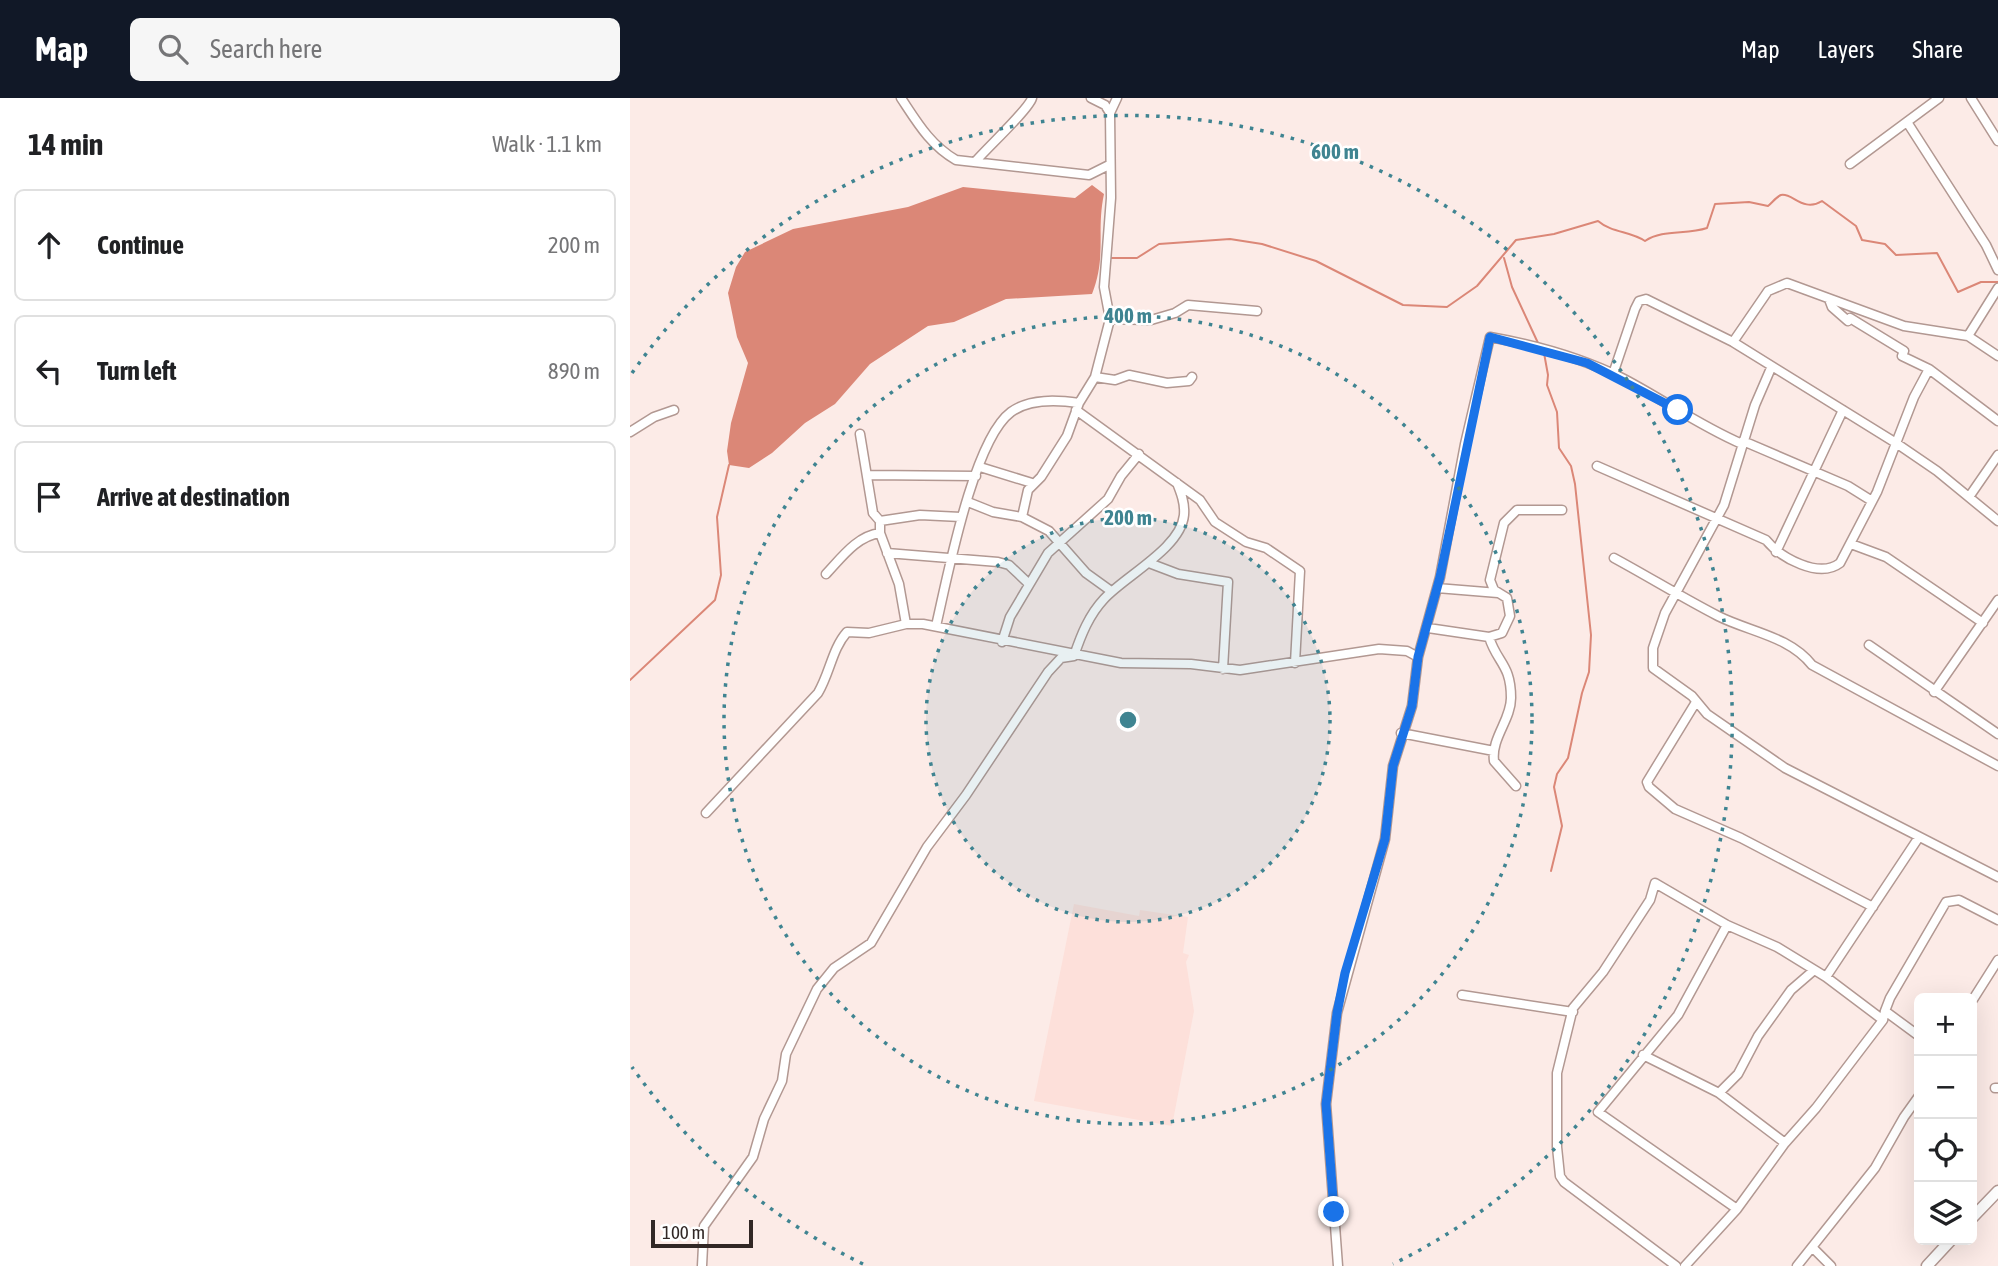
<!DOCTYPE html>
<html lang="en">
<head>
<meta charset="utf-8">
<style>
	:root { --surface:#fff; --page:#f6f6f6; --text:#202124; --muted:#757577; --line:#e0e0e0; --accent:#111827 }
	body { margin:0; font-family:"Asap Condensed",sans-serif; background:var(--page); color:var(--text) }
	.controls { position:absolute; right:21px; bottom:21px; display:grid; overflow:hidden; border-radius:10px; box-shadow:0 7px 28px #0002 }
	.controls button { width:63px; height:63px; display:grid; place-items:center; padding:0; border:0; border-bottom:2px solid var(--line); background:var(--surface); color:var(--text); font:35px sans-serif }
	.scale { position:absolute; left:21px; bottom:18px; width:102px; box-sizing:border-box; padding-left:7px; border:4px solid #312725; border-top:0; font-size:19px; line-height:24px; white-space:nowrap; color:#312725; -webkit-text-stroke:5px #fff; paint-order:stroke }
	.stop { position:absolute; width:21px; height:21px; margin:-16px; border:5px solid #1a73e8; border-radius:50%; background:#fff }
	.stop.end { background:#1a73e8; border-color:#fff; box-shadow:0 2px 7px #0008 }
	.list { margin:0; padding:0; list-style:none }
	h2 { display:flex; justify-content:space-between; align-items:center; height:91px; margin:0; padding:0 28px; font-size:30px }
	h2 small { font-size:23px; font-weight:400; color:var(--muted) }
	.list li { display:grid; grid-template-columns:46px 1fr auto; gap:21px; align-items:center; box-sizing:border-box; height:112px; margin:0 14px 14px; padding:0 14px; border:2px solid var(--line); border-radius:10px }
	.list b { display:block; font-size:26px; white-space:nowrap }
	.list em { font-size:23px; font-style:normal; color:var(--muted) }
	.icon { flex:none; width:38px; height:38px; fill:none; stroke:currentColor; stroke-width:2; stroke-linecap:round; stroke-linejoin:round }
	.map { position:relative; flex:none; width:1368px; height:1168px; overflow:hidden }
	header { display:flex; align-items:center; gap:42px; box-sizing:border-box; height:98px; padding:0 35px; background:var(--accent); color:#fff }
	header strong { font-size:33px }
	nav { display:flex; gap:38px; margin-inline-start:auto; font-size:24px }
	.search { width:490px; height:63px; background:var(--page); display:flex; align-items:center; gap:18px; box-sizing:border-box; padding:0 24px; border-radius:10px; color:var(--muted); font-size:26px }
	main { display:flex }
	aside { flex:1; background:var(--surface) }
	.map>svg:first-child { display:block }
</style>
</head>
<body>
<header>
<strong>Map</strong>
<div class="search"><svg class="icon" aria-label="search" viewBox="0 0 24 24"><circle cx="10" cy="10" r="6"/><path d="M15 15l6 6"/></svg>Search here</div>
<nav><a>Map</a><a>Layers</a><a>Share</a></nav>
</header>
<main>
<aside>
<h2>14 min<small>Walk · 1.1 km</small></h2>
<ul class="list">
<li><svg class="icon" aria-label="ahead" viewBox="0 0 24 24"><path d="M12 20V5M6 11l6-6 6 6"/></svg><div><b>Continue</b></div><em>200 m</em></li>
<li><svg class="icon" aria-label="left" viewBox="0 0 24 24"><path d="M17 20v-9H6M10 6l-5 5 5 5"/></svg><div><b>Turn left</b></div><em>890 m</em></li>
<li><svg class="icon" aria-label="arrive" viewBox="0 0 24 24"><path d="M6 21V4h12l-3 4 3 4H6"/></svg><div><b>Arrive at destination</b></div></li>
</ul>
</aside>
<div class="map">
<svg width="1368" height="1168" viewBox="0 0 1368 1168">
	<rect width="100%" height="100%" fill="#fcebe7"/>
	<path fill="#fde0da" d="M444 806 509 818 510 812 558 819 553 855 559 857 556 864 564 913 542 1028 404 1003Z"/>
	<path fill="#db8777" d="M462 87 474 96C466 134 477 158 462 196L376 201 324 224 298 228 240 266 205 306 175 325 142 355 119 370 99 367 97 353 101 325 118 265 107 239 98 195 106 169 115 154 163 131 278 109 333 89 445 100Z"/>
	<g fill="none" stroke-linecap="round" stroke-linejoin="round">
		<path stroke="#db8777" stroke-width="2" d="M480 160H507L529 146 600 141 632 146 686 163 773 207 817 209 847 188 886 142 924 136 968 123C982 135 1000 133 1015 143 1033 131 1056 137 1077 130L1085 106 1119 104 1138 108C1142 105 1146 99 1151 97 1162 94 1173 115 1192 103L1226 128 1232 142 1255 146 1266 157 1307 155 1328 194 1351 184H1368
			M874 160 882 189 908 245
			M914 255 918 277 917 287 927 314 929 350 941 368 945 386 961 537 959 574 952 595 938 660 927 676 924 689 932 728 921 773
			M0 582 85 502 91 477 87 419 99 367"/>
		<g stroke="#b29892" stroke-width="11">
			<path id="minor" d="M271 0C287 24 300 47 326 62L459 77 479 67
				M1341 0 1368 43
				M480 15 487 0
				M1277 24 1356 147 1368 172
				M345 64C357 50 399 11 402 0
				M1220 66 1309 0
				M1199 201 1202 209 1218 223 1220 220 1274 253 1272 258 1299 271 1368 323
				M480 221 521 222 545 215 558 207 627 213
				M1338 238 1368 190
				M1103 244 1138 193 1157 185 1274 228 1338 238 1368 258
				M1141 270 1125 307 1094 407 1035 515 1023 550V570L1062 598 1077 616 1155 670 1368 779
				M983 276 1005 211 1009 203 1016 201 1103 244 1266 345 1307 373 1368 423
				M465 279 485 282 499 277 537 285 559 283 562 279
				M446 312 570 402 585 424 616 444 636 450 670 473 665 565
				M0 334 24 319 44 312
				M230 336 243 415 250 423V435L269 486 276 526
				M1113 343 1218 388 1242 403
				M967 368 1136 442C1151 460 1189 481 1210 465L1247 394 1284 299 1299 271
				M350 369 402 385
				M238 377 346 378
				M1339 399 1368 357
				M338 404 363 414 392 419 419 433 456 475 481 493
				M392 419 398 392 411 379 437 338 449 305 465 279 480 221 474 189 481 100 480 15 475 7 461 0
				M250 423 290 417 331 419
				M1221 446 1256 459 1353 525
				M1146 454 1213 312
				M257 455 368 464 379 467 398 485
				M984 460C1019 479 1053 500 1088 518 1120 534 1159 538 1182 567L1368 668
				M519 465 548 476 598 484 593 571
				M196 476C212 459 227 438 250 435
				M807 490 868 495
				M306 528C317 481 343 342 381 314 400 300 428 302 449 305
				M798 530 859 539 872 535 880 518 877 500 864 492 860 482 874 425 887 412H932
				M859 539C867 565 881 566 881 600 881 622 861 640 864 663L886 688
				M372 544 380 519 418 455 478 401 491 378 509 356
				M1239 547 1368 636
				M1304 594 1368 502
				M1066 604 1017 684 1019 689 1045 711 1111 740 1243 809
				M771 635 864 653
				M76 715 188 595C200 575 202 551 217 534L239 535 276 526H293L491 565 561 566 610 572 749 551 777 553 788 559
				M1097 827 1048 917 968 1014 1107 1111
				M1196 879 1289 739
				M832 897 943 914
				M1342 903 1368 862
				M1255 913 1260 900 1316 804 1329 802 1368 822
				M1013 957 1089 995 1108 976 1128 938 1161 892 1183 873
				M1365 990H1368
				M1089 995 1155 1045
				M1182 1149 1201 1168
				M72 1168 74 1128 123 1059 134 1021 152 983 156 956 187 891 204 870 241 845 297 749 336 697 418 574 431 560 444 558C451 537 459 517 474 501 495 478 551 450 554 417 555 405 551 395 547 385
				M708 1168 696 1006 707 915 755 741 763 668 782 608 788 559 810 479 835 346 860 239C905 247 952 260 994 281 1034 302 1070 328 1112 346
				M1046 1168 934 1084 930 1078 927 1049V975L943 910 973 874 1020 802 1025 785 1097 827 1147 849 1196 879 1253 922 1255 913 1289 938
				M1055 1168 1107 1111 1155 1045 1186 1010 1253 922
				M1167 1168 1245 1070 1274 1019 1289 998"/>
		</g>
		<g stroke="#b29892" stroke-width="13">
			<path id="tertiary" d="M1342 1120 1368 1093
				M1297 1168 1321 1142"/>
		</g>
		<use href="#minor" stroke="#fff" stroke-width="8"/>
		<use href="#tertiary" stroke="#fff" stroke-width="10"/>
	</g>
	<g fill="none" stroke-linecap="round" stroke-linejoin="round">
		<path stroke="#1a73e8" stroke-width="9" d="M704 1114 696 1006 707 915 715 875 755 741 763 668 782 608 788 559 810 479 860 239 957 265 1048 312"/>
	</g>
	<circle cx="498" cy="622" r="202" fill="#3f8491" fill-opacity=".12"/>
	<g fill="none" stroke="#3f8491" stroke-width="3.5" stroke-dasharray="3.5 7">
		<circle cx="498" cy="622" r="202"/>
		<circle cx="498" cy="622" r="404"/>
		<path d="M233 1166A605 605 0 0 1 2 969M2 275A605 605 0 1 1 763 1166"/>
	</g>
	<circle cx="498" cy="622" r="10" fill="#3f8491" stroke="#fff" stroke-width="3.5"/>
	<g font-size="21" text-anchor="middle" font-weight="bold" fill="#3f8491" stroke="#fff" stroke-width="5" stroke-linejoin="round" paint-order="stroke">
		<text x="705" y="61">600 m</text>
		<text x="498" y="225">400 m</text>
		<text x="498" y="427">200 m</text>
	</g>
</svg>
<div class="controls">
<button>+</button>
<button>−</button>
<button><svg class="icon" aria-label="locate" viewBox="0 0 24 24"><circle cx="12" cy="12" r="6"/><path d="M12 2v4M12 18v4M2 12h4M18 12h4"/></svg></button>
<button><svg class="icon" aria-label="layers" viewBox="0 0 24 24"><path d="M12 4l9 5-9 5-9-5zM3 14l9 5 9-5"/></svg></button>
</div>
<div class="scale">100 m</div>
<div class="stop" style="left:1048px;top:312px"></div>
<div class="stop end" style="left:704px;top:1114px"></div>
</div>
</main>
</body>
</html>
